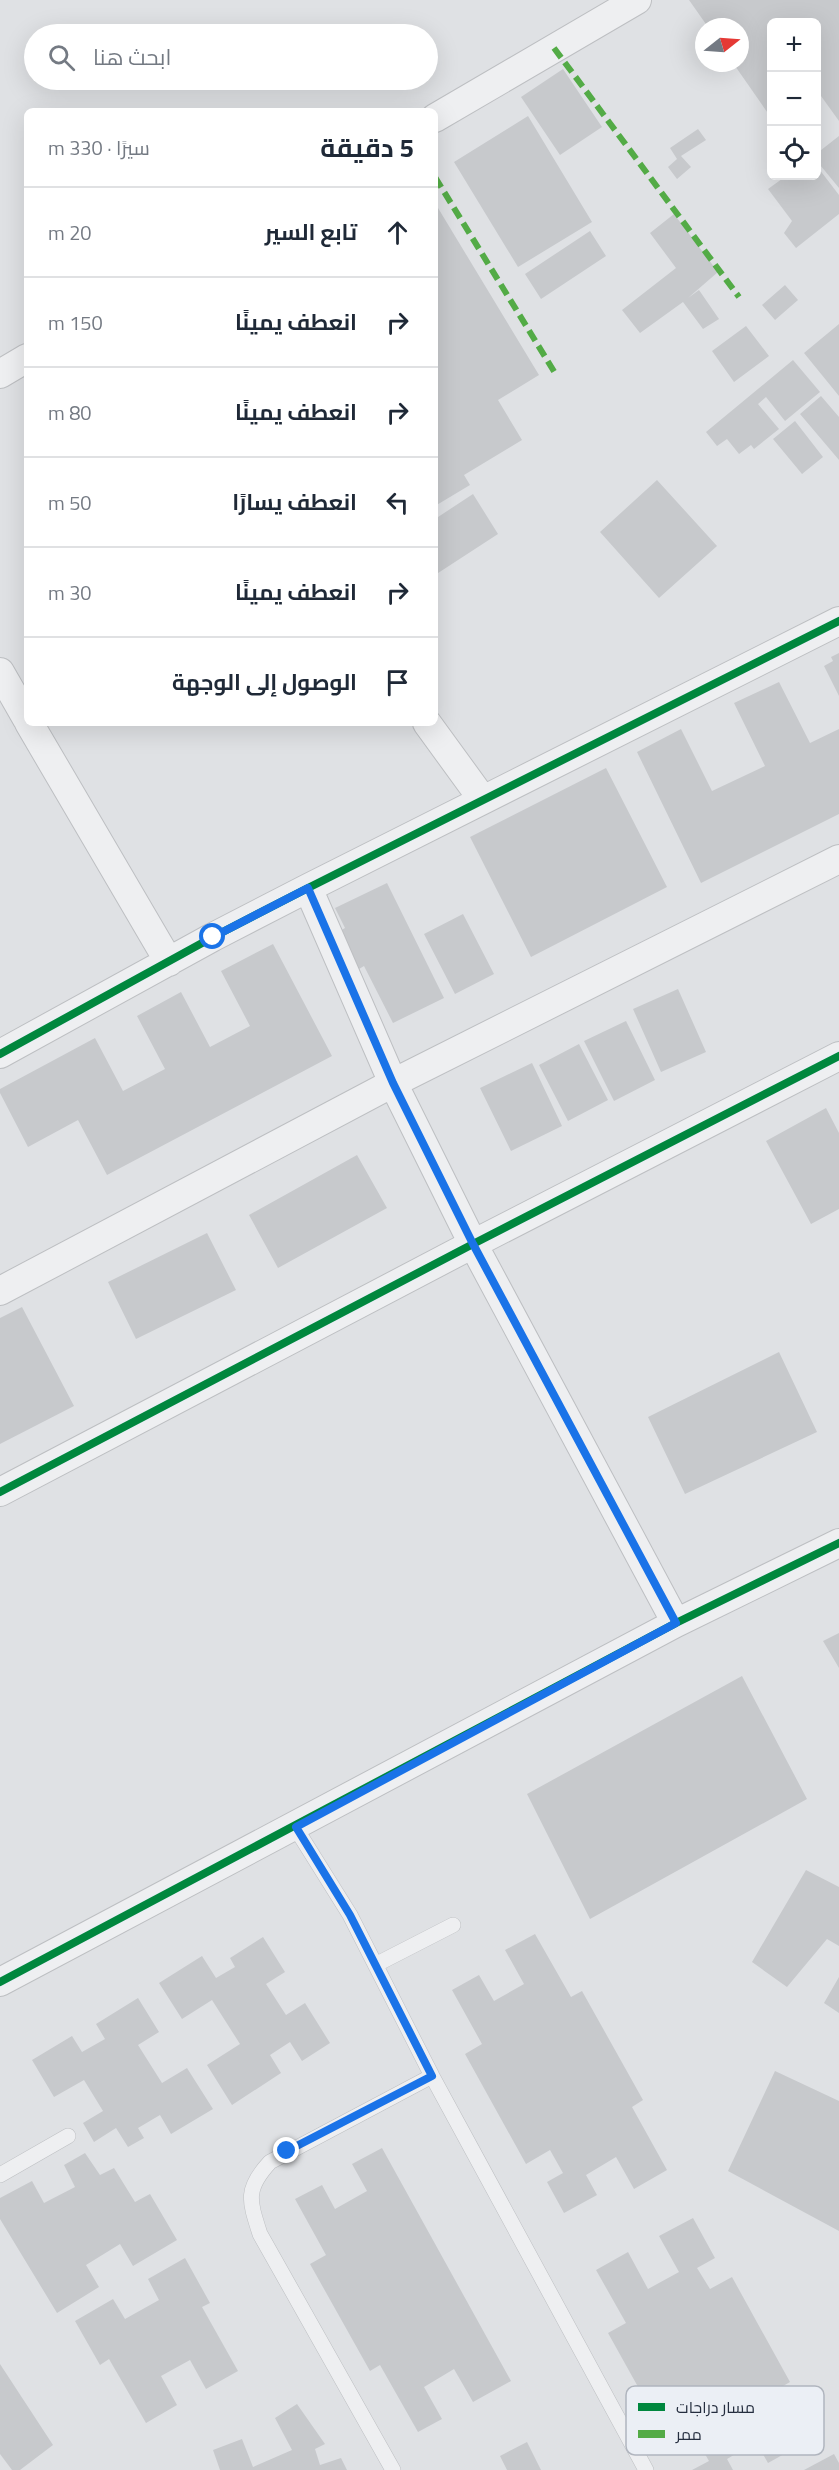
<!DOCTYPE html>
<html lang="ar">
<head>
<meta charset="utf-8">
<style>
	:root { --surface:#fff; --page:#f6f6f7; --text:#1f2937; --muted:#747a83; --line:#e0e1e3 }
	body { margin:0; font-family:"Titillium Web",Cairo,sans-serif; background:var(--page); color:var(--text); direction:rtl }
	.controls { position:absolute; right:18px; top:18px; display:grid; overflow:hidden; border-radius:9px; box-shadow:0 6px 24px #0002 }
	.controls button { width:54px; height:54px; display:grid; place-items:center; padding:0; border:0; border-bottom:2px solid var(--line); background:var(--surface); color:var(--text); font:30px sans-serif }
	.compass { position:absolute; left:695px; top:18px; width:54px; height:54px; border-radius:50%; background:var(--surface); box-shadow:0 6px 24px #0002; rotate:73deg }
	.stop { position:absolute; width:18px; height:18px; margin:-14px; border:4px solid #1a73e8; border-radius:50%; background:#fff }
	.stop.end { background:#1a73e8; border-color:#fff; box-shadow:0 2px 6px #0008 }
	.list { margin:0; padding:0; list-style:none }
	h2 { display:flex; justify-content:space-between; align-items:center; height:78px; margin:0; padding:0 24px; font-size:26px }
	h2 small { font-size:20px; font-weight:400; color:var(--muted) }
	.list li { display:grid; grid-template-columns:39px 1fr auto; gap:18px; align-items:center; box-sizing:border-box; height:90px; padding:0 24px; border-top:2px solid var(--line) }
	.list b { display:block; font-size:22px; white-space:nowrap }
	.list em { font-size:20px; font-style:normal; color:var(--muted) }
	.icon { flex:none; width:33px; height:33px; fill:none; stroke:currentColor; stroke-width:2; stroke-linecap:round; stroke-linejoin:round }
	.map { position:relative; flex:none; width:839px; height:2470px; overflow:hidden; direction:ltr }
	.search { position:absolute; background:var(--surface); box-shadow:0 6px 24px #0002; left:24px; top:24px; width:414px; height:66px; display:flex; align-items:center; gap:15px; box-sizing:border-box; padding:0 21px; border-radius:33px; color:var(--muted); font-size:22px }
	.panel { position:absolute; background:var(--surface); box-shadow:0 6px 24px #0002; left:24px; top:108px; width:414px; height:618px; border-radius:9px; direction:rtl }
	.map>svg:first-child { display:block }
</style>
</head>
<body>
<div class="map">
<svg width="839" height="2470" viewBox="0 0 839 2470">
	<rect width="100%" height="100%" fill="#dfe1e4"/>
	<path fill="#c7c9cc" d="M689 0H839V121L816 89V22H772V119L733 63H740V27H708Z
		M563 69 602 127 560 155 521 97Z
		M528 116 592 222 518 267 454 162Z
		M698 129 706 140 681 156 691 167 677 179 668 167 677 159 670 148Z
		M839 136V188L816 160V154Z
		M816 165 839 195V214L796 248 784 233 792 221 768 189 786 176H816Z
		M435 203 539 375 498 400 522 440 464 475 470 485 435 506Z
		M674 214 718 272 688 298 699 290 719 319 703 329 683 302 640 333 622 310 676 268 650 233Z
		M590 231 606 256 541 299 525 274Z
		M785 285 798 300 775 320 762 305Z
		M839 324V396L804 353Z
		M746 326 769 356 734 382 712 351Z
		M793 360 820 392 785 421 766 397 758 404 779 429 754 449 751 445 739 454 727 439 717 446 706 432Z
		M821 396 839 417V460L800 414Z
		M795 421 823 457 802 474 773 439Z
		M657 480 717 546 659 598 600 532Z
		M473 494 498 534 435 575V519Z
		M839 653V696L824 666 833 661 831 657Z
		M779 682 810 743 839 729V814L701 883 637 752 681 729 712 791 765 766 734 703Z
		M606 768 667 887 531 957 470 837Z
		M387 883 444 998 393 1023 364 966 359 969 340 931 345 928 335 908Z
		M463 914 494 974 455 994 424 934Z
		M273 944 332 1056 107 1175 78 1120 28 1147 0 1093V1089L95 1038 123 1091 165 1069 137 1016 181 992 210 1047 250 1026 221 971Z
		M678 989 706 1052 661 1072 633 1009Z
		M626 1021 655 1080 614 1101 584 1041Z
		M579 1044 608 1100 568 1121 539 1065Z
		M532 1063 562 1126 511 1151 480 1088Z
		M826 1108 839 1133V1209L811 1224 766 1141Z
		M357 1155 387 1208 278 1268 249 1215Z
		M207 1233 236 1290 136 1339 108 1282Z
		M22 1307 74 1406 0 1444V1318Z
		M779 1352 817 1432 685 1494 648 1417Z
		M839 1633V1668L823 1641Z
		M742 1676 807 1799 590 1919 527 1794Z
		M806 1870 839 1887V1946L827 1939 787 1987 752 1962Z
		M535 1934 571 1997 582 1991 643 2100 632 2107 667 2170 634 2189 616 2157 586 2175 597 2195 564 2213 547 2182 563 2173 550 2150 526 2164 465 2054 482 2044 452 1990 479 1975 494 2001 524 1984 505 1950Z
		M263 1937 285 1972 266 1984 286 2015 305 2003 330 2043 302 2061 290 2042 270 2055 281 2073 232 2105 207 2065 240 2044 212 2000 182 2019 159 1983 202 1956 216 1978 235 1967 230 1958Z
		M839 1977V2013L824 2003Z
		M138 1998 159 2032 138 2045 162 2083 187 2068 213 2109 171 2134 160 2115 138 2128 144 2138 128 2147 116 2128 94 2142 83 2123 103 2111 84 2080 54 2097 32 2060 72 2036 82 2052 105 2039 96 2024Z
		M775 2071 839 2101V2231L728 2171Z
		M382 2148 511 2381 473 2402 454 2369 424 2387 442 2419 418 2432 380 2365 370 2371 310 2264 326 2255 295 2199 322 2185 335 2209 367 2191 352 2164Z
		M85 2153 100 2175 114 2168 135 2202 150 2194 177 2240 133 2266 120 2244 86 2265 99 2287 57 2313 0 2219V2198L32 2181 44 2203 75 2187 64 2165Z
		M693 2218 715 2258 697 2268 710 2289 732 2277 790 2382 766 2396 795 2448 768 2463 756 2442 727 2459 733 2470H692L709 2461 698 2442 676 2455 608 2333 626 2323 596 2270 628 2252 648 2289 679 2272 659 2236Z
		M185 2258 210 2303 202 2307 238 2371 206 2389 190 2360 161 2376 177 2405 146 2423 109 2359 100 2365 75 2321 113 2299 125 2319 159 2300 148 2279Z
		M0 2364 53 2445 20 2470H12L0 2454Z
		M297 2404 325 2444 315 2449 320 2465 341 2458 347 2470H220L213 2450 242 2439 253 2467 292 2450 275 2418Z
		M527 2442 541 2470H507L500 2456Z
		M834 2454 839 2463V2470H804Z"/>
	<g fill="none" stroke-linecap="round" stroke-linejoin="round">
		<g stroke="#bdbfc2" stroke-width="16">
			<path id="service" d="M295 1827 350 1915 432 2076 646 2470
				M377 1964 453 1925
				M0 2175 68 2136
				M393 2470 260 2234C249 2200 245 2189 270 2162L432 2076"/>
		</g>
		<g stroke="#bdbfc2" stroke-width="30">
			<path id="minor" d="M435 118 637 0
				M0 374 27 358
				M0 672 27 719
				M29 723 169 962
				M427 723 483 800
				M308 888 393 1083 473 1244 676 1623
				M0 1054 213 937 308 888 839 621
				M0 1291 393 1083 839 859
				M0 1492 473 1244 839 1056
				M0 1982 676 1623 839 1543"/>
		</g>
		<use href="#service" stroke="#eeeff1" stroke-width="15"/>
		<use href="#minor" stroke="#eeeff1" stroke-width="28"/>
		<path stroke="#53ab46" stroke-width="6" stroke-dasharray="12 6" stroke-linecap="butt" d="M554 48 739 297
			M435 177 555 373"/>
		<g stroke="#ebeff5" stroke-width="11">
			<path id="cycleway" d="M0 1054 213 937 308 888 839 621
				M0 1492 473 1244 839 1056
				M0 1982 676 1623 839 1543"/>
		</g>
		<use href="#cycleway" stroke="#00873e" stroke-width="8"/>
	</g>
	<g fill="none" stroke-linecap="round" stroke-linejoin="round">
		<path stroke="#1a73e8" stroke-width="8" d="M213 937 308 888 393 1083 473 1244 676 1623 296 1827 350 1915 432 2076 287 2151"/>
	</g>
	<rect x="626" y="2386" width="198" height="69" rx="9" fill="#ebeff5" stroke="#b0b5be" stroke-width="1.5"/>
	<rect x="638" y="2403" width="27" height="8" fill="#00873e"/>
	<rect x="638" y="2430" width="27" height="8" fill="#53ab46"/>
	<g font-size="16" fill="#252e3f">
		<text x="676" y="2413">مسار دراجات</text>
		<text x="676" y="2440">ممر</text>
	</g>
</svg>
<div class="controls">
<button>+</button>
<button>−</button>
<button><svg class="icon" aria-label="locate" viewBox="0 0 24 24"><circle cx="12" cy="12" r="6"/><path d="M12 2v4M12 18v4M2 12h4M18 12h4"/></svg></button>
</div>
<svg class="compass" viewBox="-18 -18 36 36"><path d="M0-13l5 13h-10z" fill="#e53935"/><path d="M0 13l5-13h-10z" fill="#747a83"/></svg>
<div class="stop" style="left:213px;top:937px"></div>
<div class="stop end" style="left:287px;top:2151px"></div>
<div class="search"><svg class="icon" aria-label="search" viewBox="0 0 24 24"><circle cx="10" cy="10" r="6"/><path d="M15 15l6 6"/></svg>ابحث هنا</div>
<section class="panel">
<h2>5 دقيقة<small>سيرًا · 330 m</small></h2>
<ul class="list">
<li><svg class="icon" aria-label="ahead" viewBox="0 0 24 24"><path d="M12 20V5M6 11l6-6 6 6"/></svg><div><b>تابع السير</b></div><em>20 m</em></li>
<li><svg class="icon" aria-label="right" viewBox="0 0 24 24"><path d="M7 20v-9h11M14 6l5 5-5 5"/></svg><div><b>انعطف يمينًا</b></div><em>150 m</em></li>
<li><svg class="icon" aria-label="right" viewBox="0 0 24 24"><path d="M7 20v-9h11M14 6l5 5-5 5"/></svg><div><b>انعطف يمينًا</b></div><em>80 m</em></li>
<li><svg class="icon" aria-label="left" viewBox="0 0 24 24"><path d="M17 20v-9H6M10 6l-5 5 5 5"/></svg><div><b>انعطف يسارًا</b></div><em>50 m</em></li>
<li><svg class="icon" aria-label="right" viewBox="0 0 24 24"><path d="M7 20v-9h11M14 6l5 5-5 5"/></svg><div><b>انعطف يمينًا</b></div><em>30 m</em></li>
<li><svg class="icon" aria-label="arrive" viewBox="0 0 24 24"><path d="M6 21V4h12l-3 4 3 4H6"/></svg><div><b>الوصول إلى الوجهة</b></div></li>
</ul>
</section>
</div>
</body>
</html>
